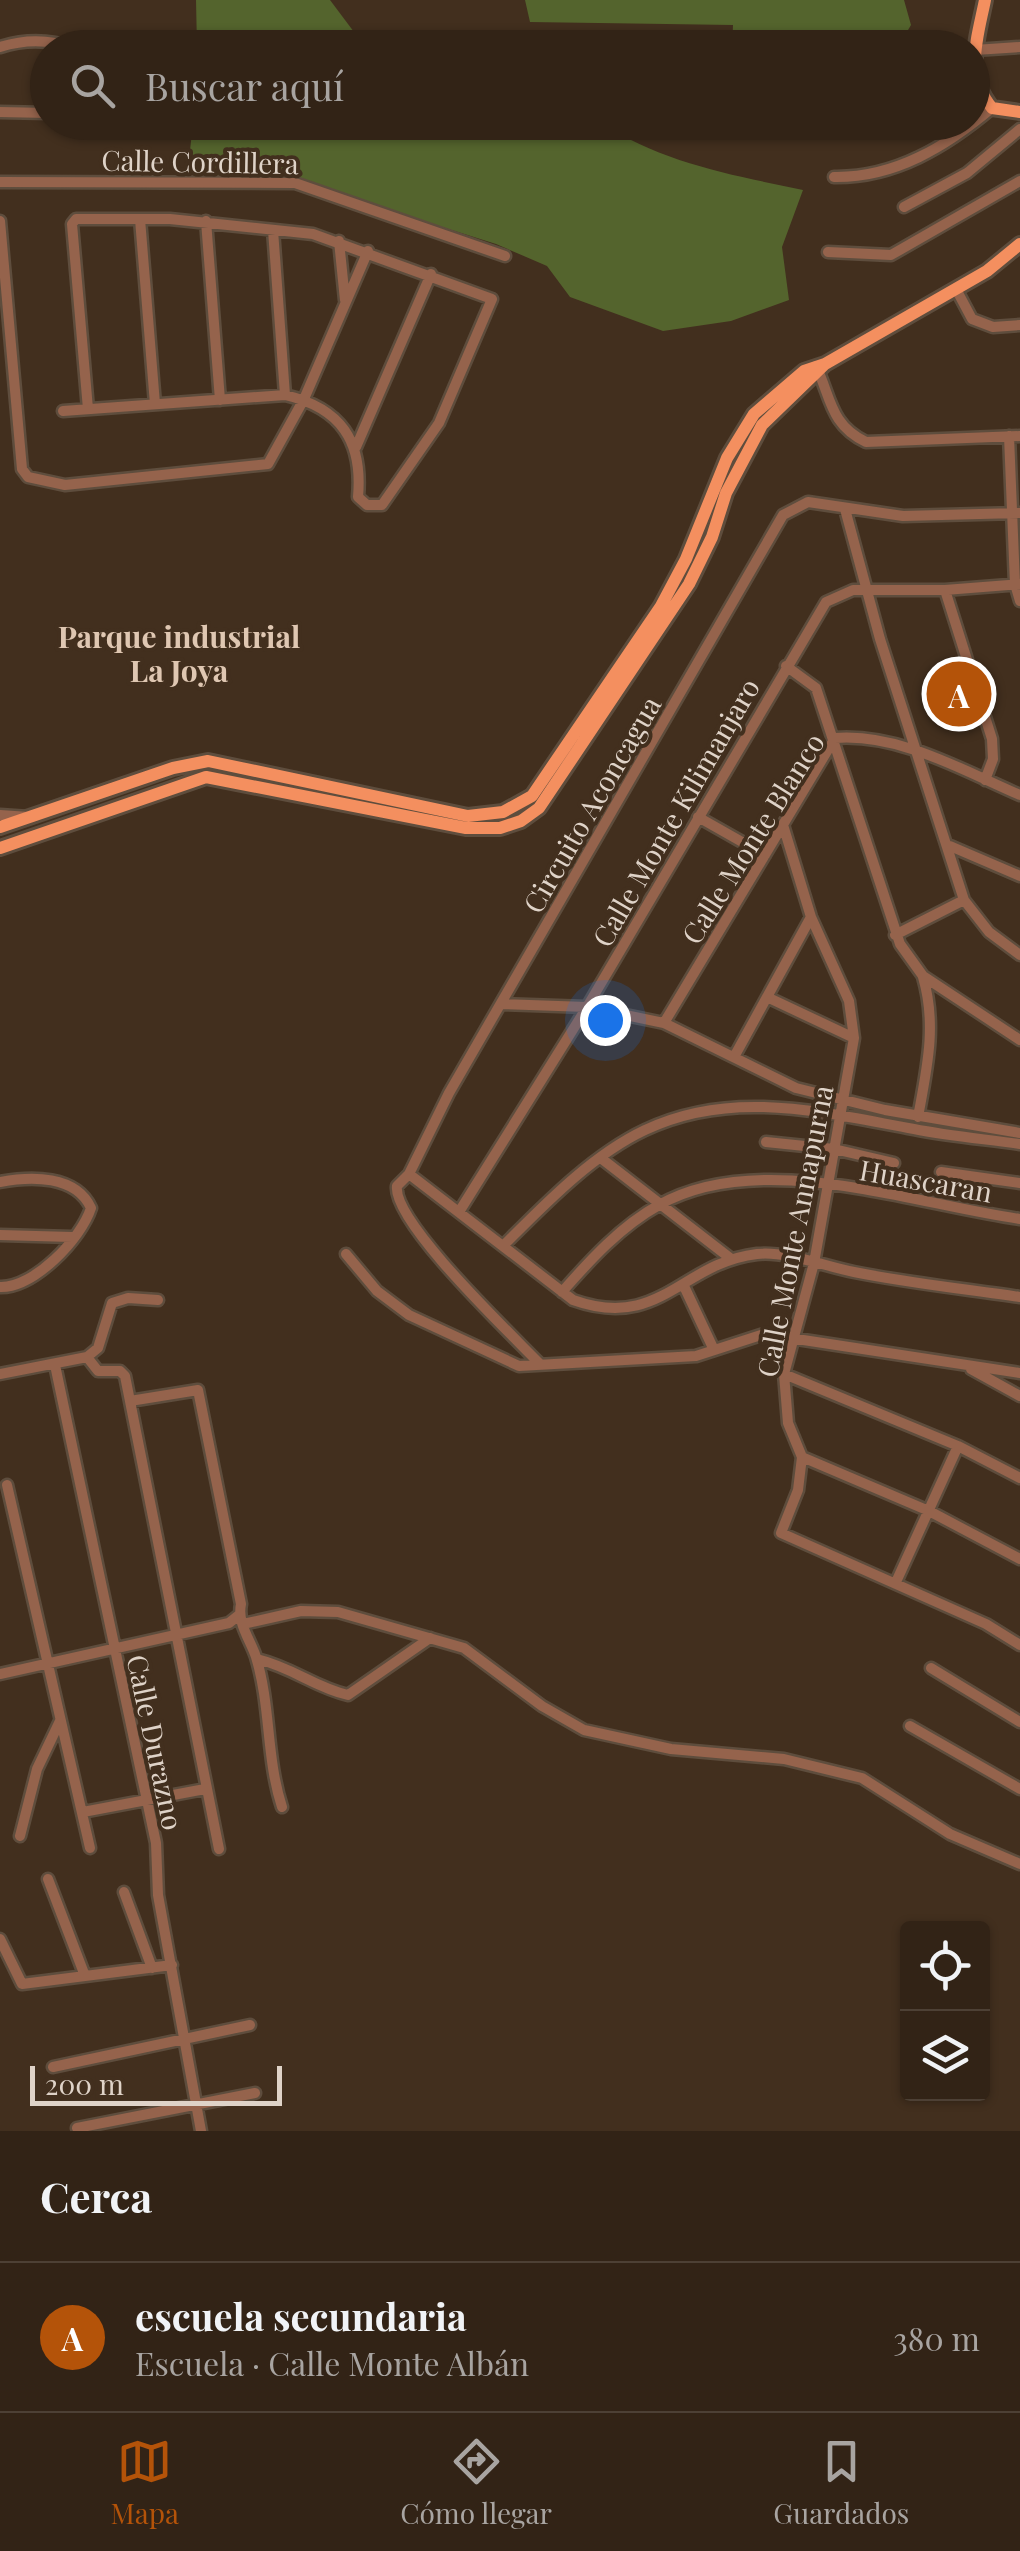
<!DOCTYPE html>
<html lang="es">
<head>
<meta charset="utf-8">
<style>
	:root { --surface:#322316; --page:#3a2b1f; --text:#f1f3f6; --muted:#a8a4a1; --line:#4d4035; --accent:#b45309 }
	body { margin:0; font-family:"Playfair Display",serif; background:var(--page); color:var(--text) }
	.controls { position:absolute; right:30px; bottom:30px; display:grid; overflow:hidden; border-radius:10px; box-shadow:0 2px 8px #0004 }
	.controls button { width:90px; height:90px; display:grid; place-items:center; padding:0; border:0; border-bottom:2px solid var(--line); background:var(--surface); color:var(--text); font:50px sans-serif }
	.scale { position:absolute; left:30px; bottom:25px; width:252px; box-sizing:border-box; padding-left:10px; border:5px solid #dfd3c8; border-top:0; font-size:28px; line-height:35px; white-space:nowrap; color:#dfd3c8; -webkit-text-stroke:8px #422f1e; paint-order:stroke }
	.you { position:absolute; left:605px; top:1020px; width:35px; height:35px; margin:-25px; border:8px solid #fff; border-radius:50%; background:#1a73e8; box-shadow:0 0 0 15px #1a73e833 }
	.badge { display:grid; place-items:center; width:65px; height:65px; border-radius:50%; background:var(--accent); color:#fff; font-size:32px; font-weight:700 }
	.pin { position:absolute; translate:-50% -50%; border:5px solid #fff; box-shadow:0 2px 10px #0006 }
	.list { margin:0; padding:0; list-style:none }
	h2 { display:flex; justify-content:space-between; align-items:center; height:130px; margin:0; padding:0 40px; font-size:42px }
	h2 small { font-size:32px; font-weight:400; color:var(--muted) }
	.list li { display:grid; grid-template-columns:65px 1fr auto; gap:30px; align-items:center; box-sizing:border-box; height:150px; padding:0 40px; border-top:2px solid var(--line) }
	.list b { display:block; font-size:38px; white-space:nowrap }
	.list p { margin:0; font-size:32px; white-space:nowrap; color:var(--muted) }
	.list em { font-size:32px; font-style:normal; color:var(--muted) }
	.icon { flex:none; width:55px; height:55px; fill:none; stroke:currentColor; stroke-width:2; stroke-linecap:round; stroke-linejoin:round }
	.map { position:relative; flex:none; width:1020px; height:2131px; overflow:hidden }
	.search { position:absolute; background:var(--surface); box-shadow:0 2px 8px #0004; left:30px; right:30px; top:30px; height:110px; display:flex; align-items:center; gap:25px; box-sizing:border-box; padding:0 35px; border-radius:55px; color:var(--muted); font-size:38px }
	.sheet { height:280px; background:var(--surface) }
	nav { display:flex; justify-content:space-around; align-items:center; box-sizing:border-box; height:140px; border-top:2px solid var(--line); background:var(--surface); font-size:28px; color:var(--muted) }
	nav a { display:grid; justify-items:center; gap:5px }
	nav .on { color:var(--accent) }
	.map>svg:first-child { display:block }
</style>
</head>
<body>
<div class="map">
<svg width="1020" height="2131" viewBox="0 0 1020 2131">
	<rect width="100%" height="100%" fill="#422f1e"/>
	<path fill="#54642d" d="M196 0H330L354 32 410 47H197Z
		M525 0H904L911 25 898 47H732L733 25 530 22Z
		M600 122C662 163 732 175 803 190L782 247 789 300 731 321 663 331 570 297 547 266 496 244 350 198 188 169 193 123Z"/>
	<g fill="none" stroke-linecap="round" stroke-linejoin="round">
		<g stroke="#5e4d3d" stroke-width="15">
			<path id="minor" d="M0 47C25 39 49 39 74 48
				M975 50 1020 47
				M0 112 48 113
				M834 177C895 178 947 146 992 108
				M0 182 295 183 505 256
				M904 207 967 173 1020 129
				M140 219 155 404
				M0 221 22 469 28 477 65 485 268 464 304 399 368 251
				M206 221 220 400
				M273 230 285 395
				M339 241 345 300
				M828 252 891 255 1020 181
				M956 289 972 319 993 327 1020 325
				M816 366C831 397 830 425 866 442L1020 436
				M63 411 285 395C341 408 363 441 358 497L367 505H382L439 423 492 299 313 234 170 219H76L72 224 88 409
				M1009 436 1015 584 1020 601
				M356 447 431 274
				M845 509 880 639 964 900 989 932 1020 955
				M945 590 992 739 993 759 985 780
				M786 666 816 688 900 944 923 976 1020 1040
				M0 815 29 817
				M698 817 765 855
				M783 825 811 917 849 1001 854 1038 814 1263 784 1374 788 1423 802 1457 798 1490 781 1533 986 1624 1020 1645
				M950 846 1020 876
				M895 935 964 900
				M769 998 854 1038
				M503 1004 587 1007 664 1023 796 1088 885 1110 1020 1133
				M664 1023 835 738C899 733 962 770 1020 795
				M734 1057 811 917
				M918 1117C927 1068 937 1025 923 977
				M766 1142 834 1149 894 1163
				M602 1159 730 1258
				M941 1172 1020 1183
				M409 1174 573 1300C660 1331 681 1263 757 1254 787 1251 824 1266 854 1272 909 1283 965 1289 1020 1297
				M0 1182C31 1176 76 1175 91 1208 81 1239 34 1288 0 1287
				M459 1212 587 1007 826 602 853 590H945L1020 584
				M0 1235 72 1237
				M504 1245C545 1204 592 1155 645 1130 733 1088 825 1113 914 1129 949 1136 985 1139 1020 1144
				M346 1254 377 1291 409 1315 519 1366 696 1356 764 1334 1020 1373
				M683 1284 714 1350
				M562 1292C590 1260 621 1226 659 1205 760 1148 912 1204 1020 1219
				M87 1357 98 1371H120L125 1376 219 1849
				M539 1363C510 1333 392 1221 397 1186L409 1174 449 1093 783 515 808 502 903 516 1020 513
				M55 1365 156 1843 158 1895 201 2131
				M971 1369 1020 1396
				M0 1374 87 1357 98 1348 112 1303 128 1298 158 1300
				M784 1374 958 1446 1020 1478
				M130 1401 198 1390 241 1604C237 1623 250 1639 256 1657 271 1706 266 1758 282 1807
				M802 1457 929 1511 1020 1559
				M7 1485 90 1848
				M896 1582 958 1446
				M243 1624 301 1611 338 1612 464 1648 542 1706 584 1730 671 1749 784 1759 862 1778 950 1834 1020 1864
				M257 1659C294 1668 314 1687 348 1695L430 1638
				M931 1668 1020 1722
				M0 1674 229 1623 239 1615
				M910 1726 1020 1789
				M83 1812 205 1789
				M20 1836 37 1769 60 1721
				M48 1879 85 1976
				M124 1892 152 1968
				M0 1939 22 1984 172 1965
				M53 2067 250 2025
				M77 2128 255 2093"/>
		</g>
		<g stroke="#5e4d3d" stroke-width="18">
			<path id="major" d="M985 0C977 40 964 74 992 108L1020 112
				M0 827 173 768 208 761 468 816 503 812 532 796 661 606 686 559 727 458 754 414 804 371 825 364 987 271 1020 244
				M0 848 206 777 466 828H500L521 821 539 808 689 584 712 537 726 493 762 425 825 364"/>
		</g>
		<use href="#minor" stroke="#95634c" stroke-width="10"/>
		<use href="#major" stroke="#f48f5f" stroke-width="12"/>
	</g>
	<g text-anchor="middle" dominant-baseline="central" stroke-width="8" stroke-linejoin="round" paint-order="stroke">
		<g font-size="28" fill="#dfd3c8" stroke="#422f1e">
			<text transform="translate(200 161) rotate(1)">Calle Cordillera</text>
			<text transform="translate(591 804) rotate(-60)">Circuito Aconcagua</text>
			<text transform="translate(675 812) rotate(-60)">Calle Monte Kilimanjaro</text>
			<text transform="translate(752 838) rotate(-58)">Calle Monte Blanco</text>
			<text transform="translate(926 1180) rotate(10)">Huascaran</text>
			<text transform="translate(794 1231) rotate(-79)">Calle Monte Annapurna</text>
			<text transform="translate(156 1742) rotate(78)">Calle Durazno</text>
		</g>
		<g font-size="30" font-weight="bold" fill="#dfc7b2" stroke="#422f1e">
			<text x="179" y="636">Parque industrial<tspan x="179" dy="34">La Joya</tspan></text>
		</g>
	</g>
</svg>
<div class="controls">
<button><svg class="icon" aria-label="locate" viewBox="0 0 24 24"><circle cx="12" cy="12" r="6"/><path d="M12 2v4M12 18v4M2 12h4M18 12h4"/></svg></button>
<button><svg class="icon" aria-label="layers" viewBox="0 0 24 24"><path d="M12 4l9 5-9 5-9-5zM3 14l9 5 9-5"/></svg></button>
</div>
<div class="scale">200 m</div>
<div class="you"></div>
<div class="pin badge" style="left:959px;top:694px">A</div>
<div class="search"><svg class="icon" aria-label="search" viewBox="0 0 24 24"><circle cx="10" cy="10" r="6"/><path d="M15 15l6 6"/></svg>Buscar aquí</div>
</div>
<section class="sheet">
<h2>Cerca<small></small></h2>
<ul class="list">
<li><span class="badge">A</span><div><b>escuela secundaria</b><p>Escuela · Calle Monte Albán</p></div><em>380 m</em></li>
</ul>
</section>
<nav>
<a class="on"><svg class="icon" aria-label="map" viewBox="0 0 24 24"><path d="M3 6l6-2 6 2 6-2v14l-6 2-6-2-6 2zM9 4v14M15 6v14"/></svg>Mapa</a>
<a><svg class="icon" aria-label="directions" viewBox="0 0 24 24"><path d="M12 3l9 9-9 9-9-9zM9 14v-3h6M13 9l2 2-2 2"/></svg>Cómo llegar</a>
<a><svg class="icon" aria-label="saved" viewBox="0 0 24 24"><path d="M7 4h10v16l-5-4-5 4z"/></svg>Guardados</a>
</nav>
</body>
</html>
